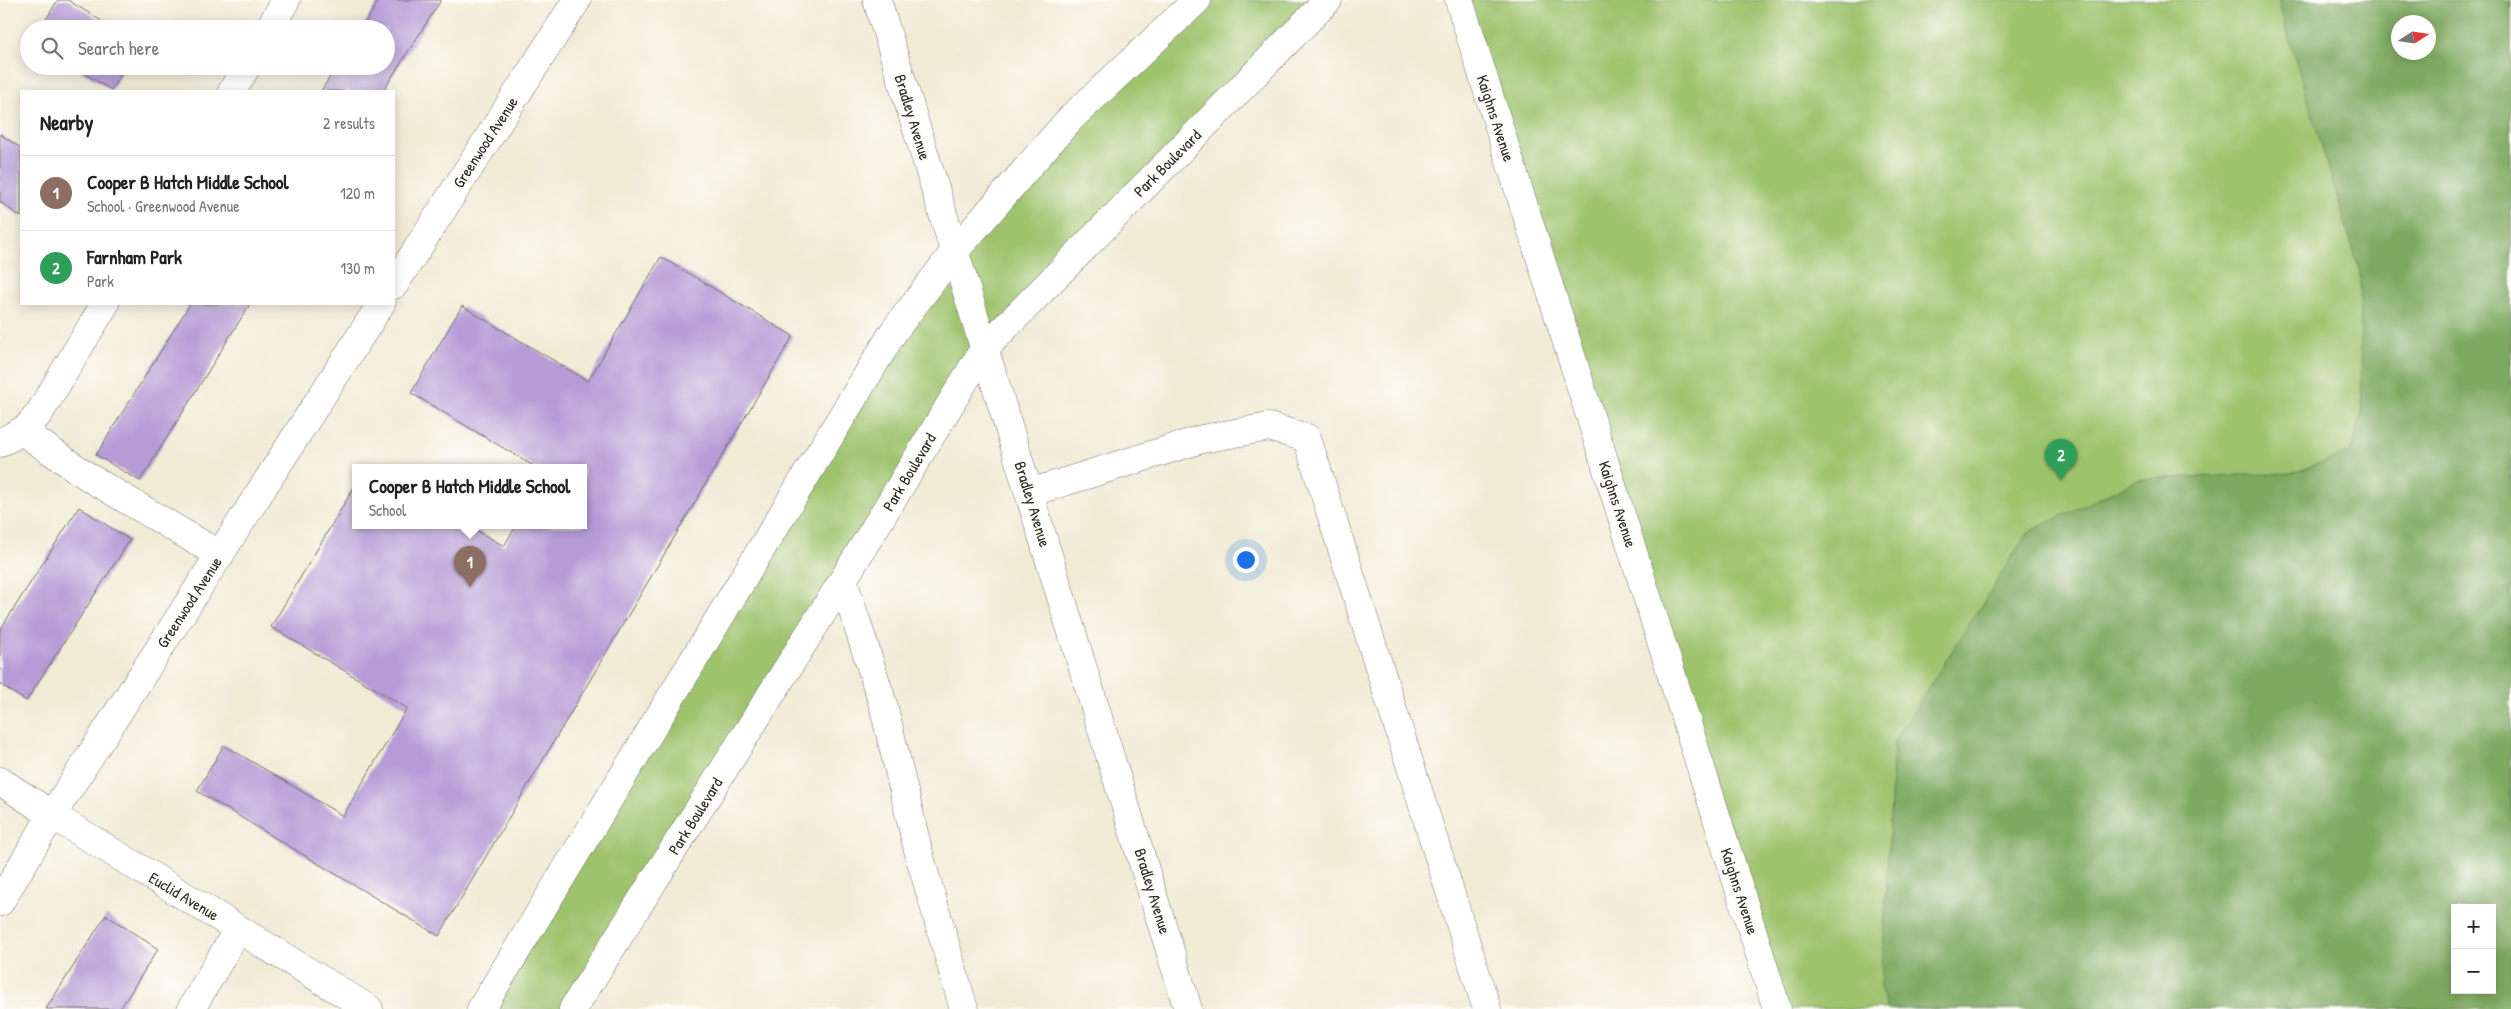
<!DOCTYPE html>
<html lang="en">
<head>
<meta charset="utf-8">
<style>
	:root { --surface:#fff; --page:#f6f6f6; --text:#222; --muted:#767676; --line:#e0e0e0; --accent:#111827 }
	body { margin:0; font-family:"Patrick Hand",sans-serif; background:var(--page); color:var(--text) }
	.controls { position:absolute; right:15px; bottom:15px; display:grid; overflow:hidden; border-radius:0px; box-shadow:0 2px 12px #0003 }
	.controls button { width:45px; height:45px; display:grid; place-items:center; padding:0; border:0; border-bottom:1px solid var(--line); background:var(--surface); color:var(--text); font:25px sans-serif }
	.compass { position:absolute; left:2391px; top:15px; width:45px; height:45px; border-radius:50%; background:var(--surface); box-shadow:0 2px 12px #0003; rotate:78deg }
	.you { position:absolute; left:1245px; top:559px; width:18px; height:18px; margin:-12px; border:4px solid #fff; border-radius:50%; background:#1a73e8; box-shadow:0 0 0 8px #1a73e833 }
	.badge { display:grid; place-items:center; width:32px; height:32px; border-radius:50%; background:var(--accent); color:#fff; font-size:16px; font-weight:700 }
	.pin { position:absolute; translate:-50% -41px; filter:drop-shadow(0 1px 2px #0008) }
	.pin::after { content:''; position:absolute; top:26px; width:18px; height:15px; background:inherit; clip-path:polygon(0 0,100% 0,50% 100%) }
	.popup { position:absolute; left:352px; top:464px; width:235px; height:65px; box-sizing:border-box; display:grid; place-content:center; border-radius:0px; background:var(--surface); filter:drop-shadow(0 1px 4px #0005); font-size:16px; white-space:nowrap; color:var(--muted) }
	.popup b { font-size:19px; color:var(--text) }
	.popup::after { content:''; position:absolute; left:50%; top:100%; margin-left:-10px; border:10px solid transparent; border-top-color:var(--surface) }
	.list { margin:0; padding:0; list-style:none }
	h2 { display:flex; justify-content:space-between; align-items:center; height:65px; margin:0; padding:0 20px; font-size:21px }
	h2 small { font-size:16px; font-weight:400; color:var(--muted) }
	.list li { display:grid; grid-template-columns:32px 1fr auto; gap:15px; align-items:center; box-sizing:border-box; height:75px; padding:0 20px; border-top:1px solid var(--line) }
	.list b { display:block; font-size:19px; white-space:nowrap }
	.list p { margin:0; font-size:16px; white-space:nowrap; color:var(--muted) }
	.list em { font-size:16px; font-style:normal; color:var(--muted) }
	.icon { flex:none; width:28px; height:28px; fill:none; stroke:currentColor; stroke-width:2; stroke-linecap:round; stroke-linejoin:round }
	.map { position:relative; flex:none; width:2511px; height:1009px; overflow:hidden }
	.search { position:absolute; background:var(--surface); box-shadow:0 2px 12px #0003; left:20px; top:20px; width:375px; height:55px; display:flex; align-items:center; gap:12px; box-sizing:border-box; padding:0 18px; border-radius:28px; color:var(--muted); font-size:19px }
	.panel { position:absolute; background:var(--surface); box-shadow:0 2px 12px #0003; left:20px; top:90px; width:375px; height:215px; border-radius:0px }
	.map>svg:first-child { display:block }
</style>
</head>
<body>
<div class="map">
<svg width="2511" height="1009" viewBox="0 0 2511 1009">
	<rect width="100%" height="100%" fill="#fdfcf7"/>
	<filter id="ink" filterUnits="userSpaceOnUse"><feTurbulence type="fractalNoise" baseFrequency=".02" numOctaves="2"/><feDisplacementMap in="SourceGraphic" scale="10" xChannelSelector="R" yChannelSelector="G"/><feConvolveMatrix kernelMatrix="1 2 1 2 8 2 1 2 1" color-interpolation-filters="sRGB"/></filter>
	<filter id="wash" filterUnits="userSpaceOnUse"><feTurbulence type="fractalNoise" baseFrequency=".0096" numOctaves="4" result="noise"/><feDisplacementMap in="SourceGraphic" scale="20" xChannelSelector="R" yChannelSelector="G"/><feGaussianBlur stdDeviation="1.12" result="paint"/><feColorMatrix in="noise" values="0 0 0 0 0 0 0 0 0 0 0 0 0 0 0 0 0 1.4 0 .05"/><feComposite in="paint" operator="in"/></filter>
	<g filter="url(#wash)">
		<rect width="100%" height="100%" fill="#f1ebd5"/>
		<path fill="#9ec36d" stroke="#64774c" fill-rule="evenodd" d="M1197 0H1328L984 349 573 1009H481L894 331Z
			M1459 0H2511V1009H1777ZM2398 22H2428V52H2398ZM2455 908H2492V990H2455Z"/>
		<path fill="#7ea960" stroke="#546a46" fill-rule="evenodd" d="M2280 0H2511V1009H1887L1881 989 1894 742 2028 532 2140 479 2293 473 2351 452 2362 411 2360 272 2281 12ZM2398 22H2428V52H2398ZM2455 908H2492V990H2455Z"/>
		<g id="blocks">
			<path fill="#b69bd7" d="M58 0H68L114 29H40Z
				M379 0H441L383 91H321L337 66H386V29H361Z
				M73 66H126L111 90Z
				M0 134 21 148V217L0 202Z
				M661 257 793 336 439 936 197 791 224 745 343 816 407 708 271 627 356 484V526H469L504 546 516 526H584V468H537L411 393 462 306 588 381Z
				M190 304H250L140 481 96 455Z
				M79 507 130 540 26 701 0 684V630Z
				M106 915 158 949 120 1009H46Z"/>
		</g>
	</g>
	<g filter="url(#ink)">
		<use href="#blocks" fill-opacity="0" stroke="#706e66" stroke-width="1"/>
		<g fill="none" stroke-linecap="round" stroke-linejoin="round">
			<g stroke="#706e66" stroke-width="29">
				<path id="minor" d="M877 0 1188 1009
					M269 29 286 0
					M232 91 247 66
					M394 285 577 0
					M22 431 90 478 220 555
					M0 443 27 428 40 412 105 304
					M1029 493 1202 439 1269 427 1307 438 1487 1009
					M843 580 883 704 919 854 964 1009
					M0 781 52 815 369 1009
					M0 902 52 815 381 304
					M191 1009 238 929
					M481 1009 894 331 955 251 1069 120 1197 0
					M573 1009 843 580 984 349 1328 0"/>
			</g>
			<g stroke="#706e66" stroke-width="29">
				<path id="major" d="M1459 0 1777 1009"/>
			</g>
			<use href="#minor" stroke="#fff" stroke-width="28"/>
			<use href="#major" stroke="#fff" stroke-width="28"/>
		</g>
	</g>
	<g text-anchor="middle" dominant-baseline="central" stroke-width="5" stroke-linejoin="round" paint-order="stroke">
		<g font-size="16" fill="#2b2b2b" stroke="#fdfcf7">
			<text transform="translate(913 117) rotate(73)">Bradley Avenue</text>
			<text transform="translate(1496 118) rotate(72)">Kaighns Avenue</text>
			<text transform="translate(485 142) rotate(-57)">Greenwood Avenue</text>
			<text transform="translate(1167 163) rotate(-45)">Park Boulevard</text>
			<text transform="translate(909 472) rotate(-59)">Park Boulevard</text>
			<text transform="translate(1033 504) rotate(73)">Bradley Avenue</text>
			<text transform="translate(1618 504) rotate(72)">Kaighns Avenue</text>
			<text transform="translate(189 602) rotate(-57)">Greenwood Avenue</text>
			<text transform="translate(695 816) rotate(-58)">Park Boulevard</text>
			<text transform="translate(1153 891) rotate(73)">Bradley Avenue</text>
			<text transform="translate(1740 891) rotate(72)">Kaighns Avenue</text>
			<text transform="translate(184 896) rotate(31)">Euclid Avenue</text>
		</g>
	</g>
</svg>
<div class="controls">
<button>+</button>
<button>−</button>
</div>
<svg class="compass" viewBox="-18 -18 36 36"><path d="M0-13l5 13h-10z" fill="#e53935"/><path d="M0 13l5-13h-10z" fill="#767676"/></svg>
<div class="you"></div>
<div class="pin badge" style="left:470px;top:587px;background:#8d6e63">1</div>
<div class="popup"><b>Cooper B Hatch Middle School</b>School</div>
<div class="pin badge" style="left:2061px;top:480px;background:#2e9e5b">2</div>
<div class="search"><svg class="icon" aria-label="search" viewBox="0 0 24 24"><circle cx="10" cy="10" r="6"/><path d="M15 15l6 6"/></svg>Search here</div>
<section class="panel">
<h2>Nearby<small>2 results</small></h2>
<ul class="list">
<li><span class="badge" style="background:#8d6e63">1</span><div><b>Cooper B Hatch Middle School</b><p>School · Greenwood Avenue</p></div><em>120 m</em></li>
<li><span class="badge" style="background:#2e9e5b">2</span><div><b>Farnham Park</b><p>Park</p></div><em>130 m</em></li>
</ul>
</section>
</div>
</body>
</html>
